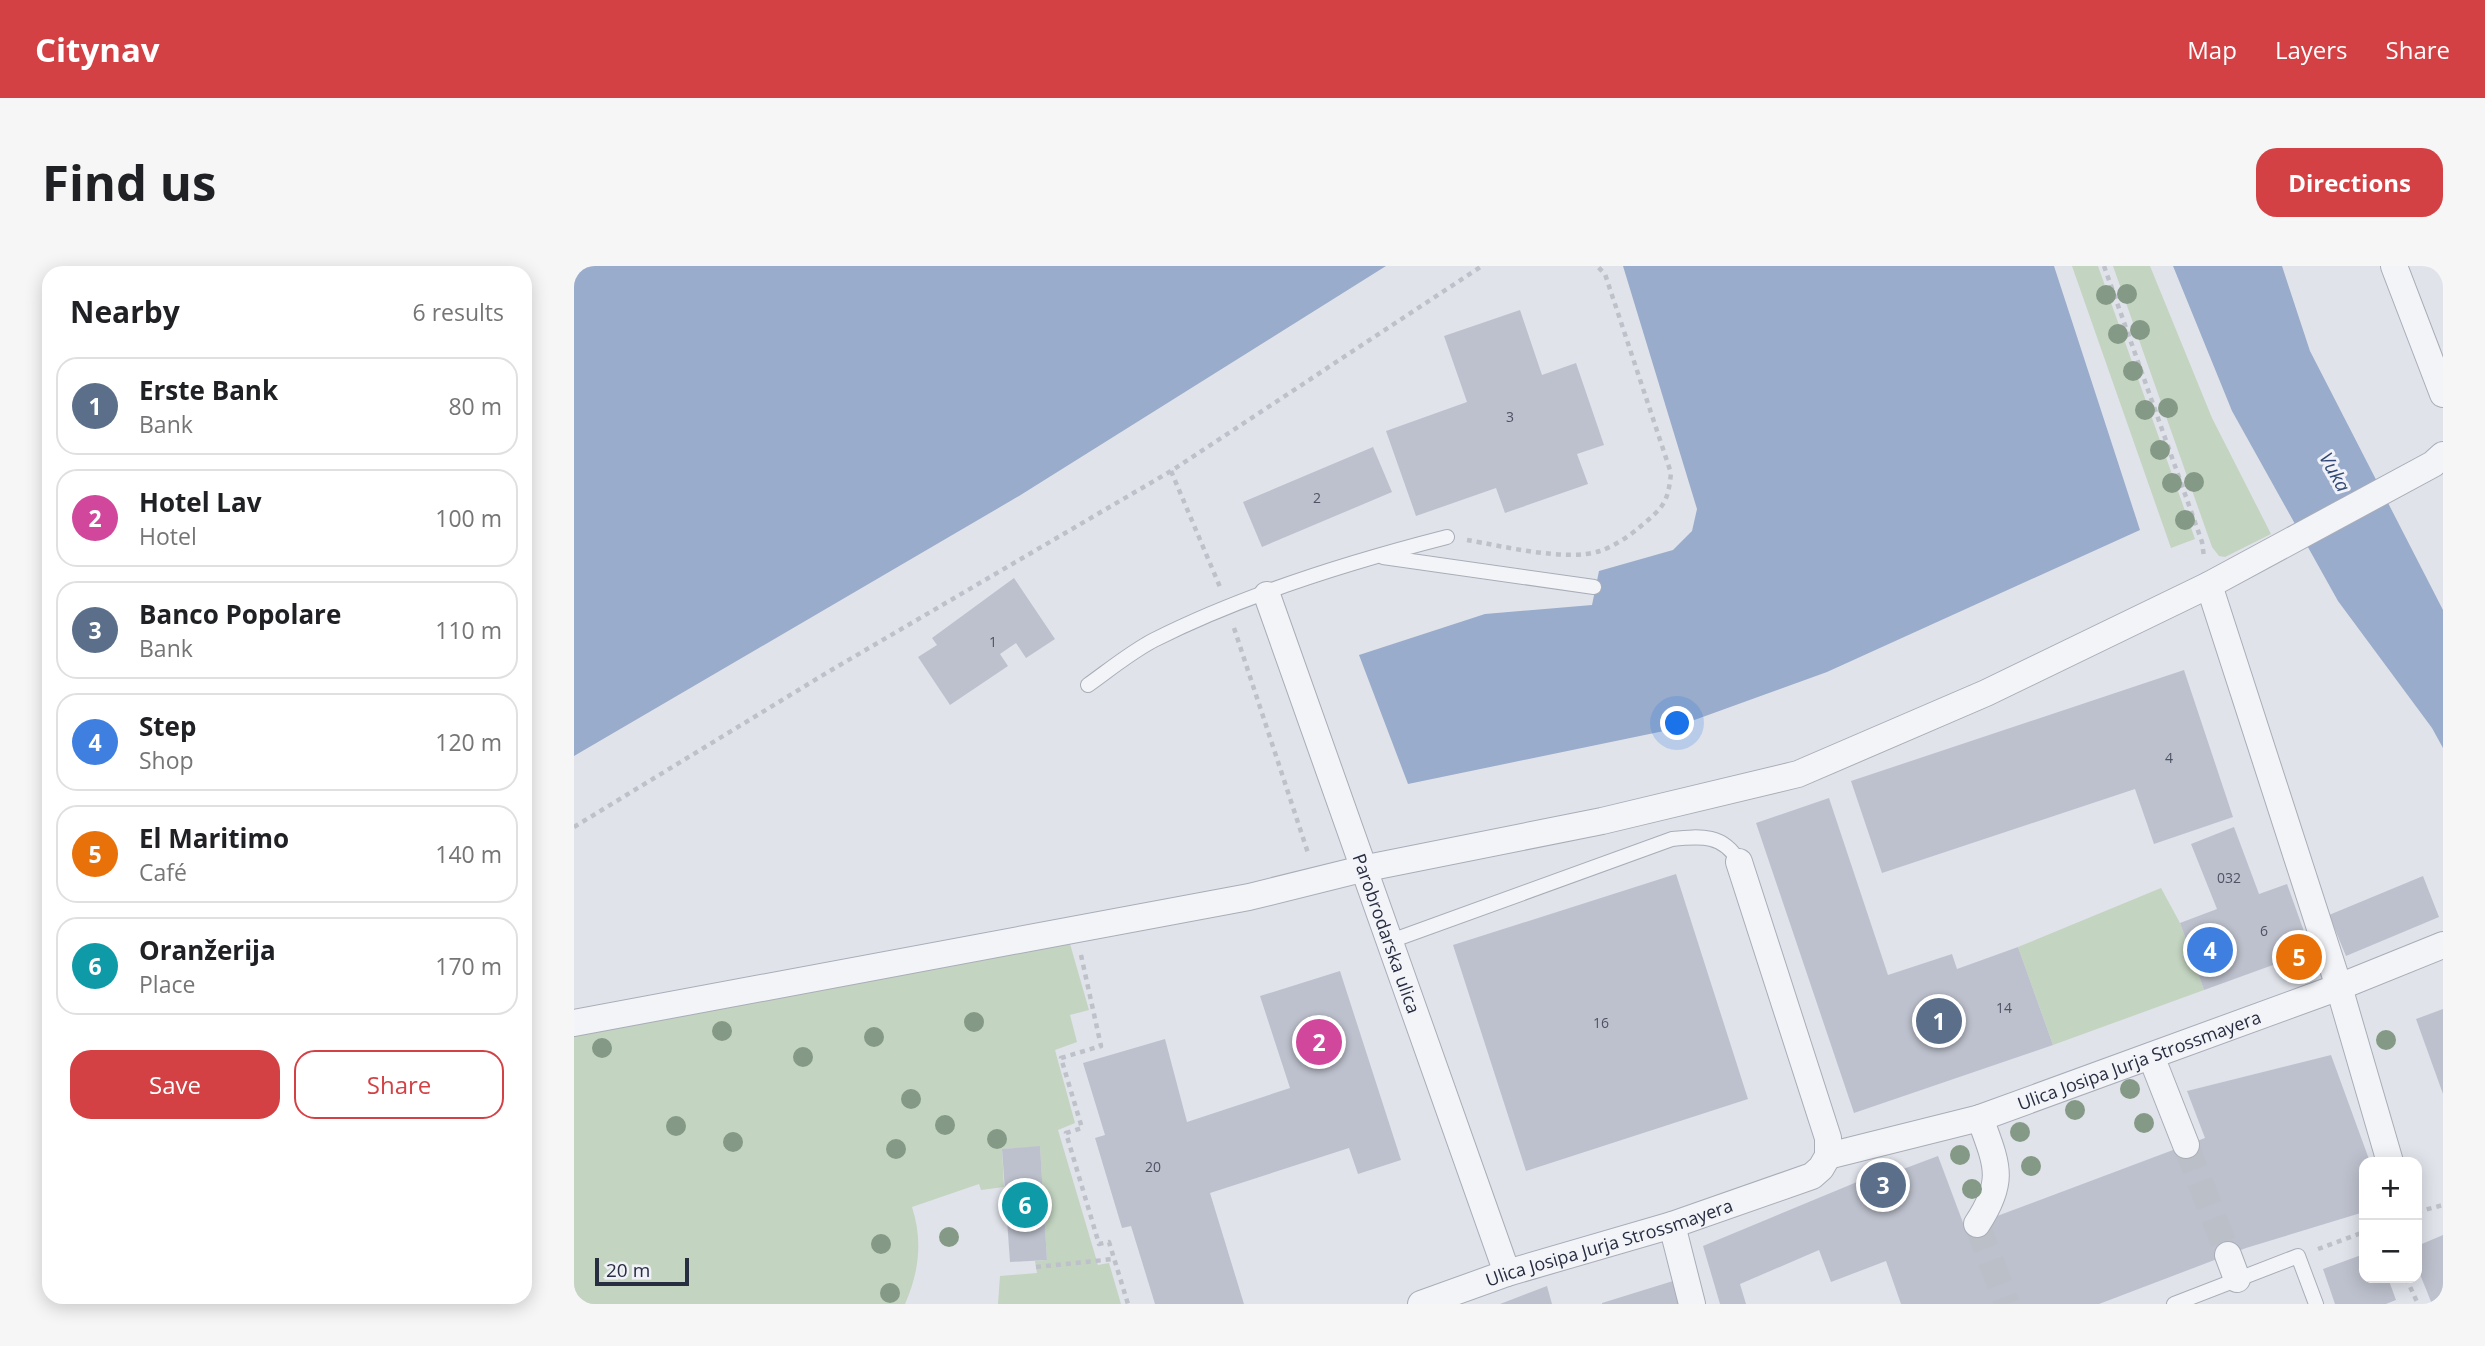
<!DOCTYPE html>
<html lang="en">
<head>
<meta charset="utf-8">
<style>
	:root { --surface:#fff; --page:#f6f6f6; --text:#202124; --muted:#757577; --line:#e0e0e0; --accent:#d34145 }
	body { margin:0; font-family:"Open Sans",sans-serif; background:var(--page); color:var(--text) }
	.controls { position:absolute; right:21px; bottom:21px; display:grid; overflow:hidden; border-radius:14px; box-shadow:0 4px 18px #0003 }
	.controls button { width:63px; height:63px; display:grid; place-items:center; padding:0; border:0; border-bottom:2px solid var(--line); background:var(--surface); color:var(--text); font:35px sans-serif }
	.scale { position:absolute; left:21px; bottom:18px; width:94px; box-sizing:border-box; padding-left:7px; border:4px solid #282e42; border-top:0; font-size:19px; line-height:24px; white-space:nowrap; color:#282e42; -webkit-text-stroke:5px #f0f2f7; paint-order:stroke }
	.you { position:absolute; left:1104px; top:458px; width:24px; height:24px; margin:-18px; border:5px solid #fff; border-radius:50%; background:#1a73e8; box-shadow:0 0 0 10px #1a73e833 }
	.badge { display:grid; place-items:center; width:46px; height:46px; border-radius:50%; background:var(--accent); color:#fff; font-size:23px; font-weight:700 }
	.pin { position:absolute; translate:-50% -50%; border:4px solid #fff; box-shadow:0 2px 7px #0006 }
	.list { margin:0; padding:0; list-style:none }
	h2 { display:flex; justify-content:space-between; align-items:center; height:91px; margin:0; padding:0 28px; font-size:30px }
	h2 small { font-size:23px; font-weight:400; color:var(--muted) }
	.list li { display:grid; grid-template-columns:46px 1fr auto; gap:21px; align-items:center; box-sizing:border-box; height:98px; margin:0 14px 14px; padding:0 14px; border:2px solid var(--line); border-radius:21px }
	.list b { display:block; font-size:26px; white-space:nowrap }
	.list p { margin:0; font-size:23px; white-space:nowrap; color:var(--muted) }
	.list em { font-size:23px; font-style:normal; color:var(--muted) }
	.actions { display:flex; gap:14px; padding:21px 28px }
	.actions a { flex:1; padding:16px 0; border:2px solid var(--accent); border-radius:21px; text-align:center; font-size:24px; color:var(--accent) }
	.actions .main { background:var(--accent); color:#fff }
	.map { position:relative; flex:none; width:1869px; height:1038px; overflow:hidden; border-radius:21px }
	header { display:flex; align-items:center; gap:42px; box-sizing:border-box; height:98px; padding:0 35px; background:var(--accent); color:#fff }
	header strong { font-size:33px }
	nav { display:flex; gap:38px; margin-inline-start:auto; font-size:24px }
	.intro { display:flex; align-items:center; justify-content:space-between; box-sizing:border-box; height:168px; padding:0 42px }
	h1 { margin:0; font-size:49px }
	.button { padding:18px 32px; border-radius:21px; background:var(--accent); color:#fff; font-size:24px; font-weight:700 }
	main { display:flex; gap:42px; padding:0 42px }
	aside { flex:1; background:var(--surface); border-radius:21px; box-shadow:0 4px 18px #0003 }
	.map>svg:first-child { display:block }
</style>
</head>
<body>
<header>
<strong>Citynav</strong>
<nav><a>Map</a><a>Layers</a><a>Share</a></nav>
</header>
<div class="intro"><h1>Find us</h1><a class="button">Directions</a></div>
<main>
<aside>
<h2>Nearby<small>6 results</small></h2>
<ul class="list">
<li><span class="badge" style="background:#5c6f8a">1</span><div><b>Erste Bank</b><p>Bank</p></div><em>80 m</em></li>
<li><span class="badge" style="background:#d1479c">2</span><div><b>Hotel Lav</b><p>Hotel</p></div><em>100 m</em></li>
<li><span class="badge" style="background:#5c6f8a">3</span><div><b>Banco Popolare</b><p>Bank</p></div><em>110 m</em></li>
<li><span class="badge" style="background:#3f7fe0">4</span><div><b>Step</b><p>Shop</p></div><em>120 m</em></li>
<li><span class="badge" style="background:#e8710a">5</span><div><b>El Maritimo</b><p>Café</p></div><em>140 m</em></li>
<li><span class="badge" style="background:#0f9aa8">6</span><div><b>Oranžerija</b><p>Place</p></div><em>170 m</em></li>
</ul>
<div class="actions"><a class="main">Save</a><a>Share</a></div>
</aside>
<div class="map">
<svg width="1869" height="1038" viewBox="0 0 1869 1038">
	<rect width="100%" height="100%" fill="#e0e3ea"/>
	<path fill="#c3d4c1" d="M1498 0H1524L1621 273 1597 282Z
		M1539 0H1576L1638 152 1697 268 1651 291 1645 290 1638 281Z
		M1587 622 1606 657 1630 724 1479 779 1444 681Z
		M492 664 515 744 496 749 503 776 481 784 501 857 484 864 524 999 535 997 547 1038H424L426 1010 463 1007 461 995 473 994 466 881 428 883 430 921 407 924 405 918 338 941C349 975 345 1006 331 1038H0V757Z"/>
	<path fill="#9aaccb" d="M0 0H812L445 230 0 490Z
		M1049 0H1480L1566 264 1253 406 1090 465 834 518 785 389 911 348 1018 339 1025 305 1099 284 1118 265 1123 243Z
		M1599 0H1708L1736 85 1869 344V482L1858 462 1764 335 1658 145Z"/>
	<path fill="#bdc1cd" d="M946 44 968 109 1002 97 1030 179 1003 188 1014 218 931 247 922 222 842 250 812 165 893 136 870 70Z
		M799 181 818 226 688 281 669 236Z
		M440 312 481 373 452 392 442 377 426 388 434 400 376 439 344 391 363 379 358 372Z
		M1610 404 1659 551 1580 578 1561 523 1308 607 1277 515Z
		M1255 532 1314 709 1378 688 1383 703 1444 681 1479 779 1280 847 1182 557Z
		M1660 561 1685 628 1713 618 1737 685 1630 724 1606 657 1643 643 1617 578Z
		M1102 608 1174 833 952 905 879 679Z
		M1849 610 1865 651 1772 690 1755 649Z
		M766 705 827 894 784 908 775 882 636 927 670 1038H581L557 960 548 962 521 872 531 869 509 797 591 773 613 856 716 822 686 730Z
		M1869 743V828L1842 753Z
		M1757 789 1796 896H1790V946L1672 982 1525 1038H1327L1312 995 1257 1016 1245 984 1166 1018 1172 1038H1146L1129 980 1283 916 1284 920 1364 890 1391 962 1631 872 1613 825Z
		M466 880 473 994 436 996 428 883Z
		M1869 969V1038H1858L1843 1001V980Z
		M1790 988V1012H1814L1822 1034 1812 1038H1761L1749 1003Z
		M1099 1015 1105 1038H1028V1037Z
		M973 1020 978 1038H926Z"/>
	<g fill="none" stroke-linecap="round" stroke-linejoin="round">
		<path stroke="#bbbfc8" stroke-width="26" stroke-dasharray="26 13" stroke-linecap="butt" d="M1612 879 1654 989
			M1403 958 1433 1038"/>
		<g stroke="#a9adb8" stroke-width="16">
			<path id="lane" d="M809 291 1020 321
				M514 419C535 404 557 386 580 374 667 330 779 295 873 271
				M814 676 1098 573C1127 570 1150 568 1165 596
				M1600 1038 1724 990 1742 1038"/>
		</g>
		<g stroke="#a9adb8" stroke-width="28">
			<g id="street">
				<path d="M1820 0 1869 128"/>
				<path d="M1635 319 1765 721 1816 896"/>
				<path id="s1" d="M693 329 933 1007"/>
				<path d="M0 757 675 631 788 603 1028 555 1224 508 1412 427 1635 319 1859 198 1869 189"/>
				<path d="M1577 790 1612 879"/>
				<path id="s2" d="M1254 890 1406 852 1765 721 1869 679"/>
				<path d="M1403 958C1432 914 1423 899 1406 852"/>
				<path d="M1098 959 1118 1038"/>
				<path d="M1654 989 1663 1013"/>
				<path id="s3" d="M847 1038 933 1007 1098 959 1238 910 1247 902 1254 890V872L1165 596"/>
			</g>
		</g>
		<path stroke="#bec1c9" stroke-width="4.5" stroke-dasharray="5 5" stroke-linecap="butt" d="M1530 0 1628 276 1630 291
			M597 205 646 321
			M893 274C929 280 991 296 1026 285 1039 281 1057 269 1067 260 1090 241 1094 236 1097 207L1031 8 1023 0
			M660 362 734 587
			M0 561 254 406 597 205 908 0
			M507 689 527 780 487 792 508 862 492 867 525 978 535 976 554 1038
			M1843 946 1869 939
			M1744 983 1790 966
			M462 1001 540 993
			M1832 1012 1844 1038"/>
		<use href="#lane" stroke="#f3f4f8" stroke-width="14"/>
		<use href="#street" stroke="#f3f4f8" stroke-width="26"/>
	</g>
	<g fill="#849a86">
		<circle cx="1553" cy="28" r="10"/>
		<circle cx="1532" cy="29" r="10"/>
		<circle cx="1566" cy="64" r="10"/>
		<circle cx="1544" cy="68" r="10"/>
		<circle cx="1559" cy="105" r="10"/>
		<circle cx="1594" cy="142" r="10"/>
		<circle cx="1571" cy="144" r="10"/>
		<circle cx="1586" cy="184" r="10"/>
		<circle cx="1620" cy="216" r="10"/>
		<circle cx="1598" cy="217" r="10"/>
		<circle cx="1611" cy="254" r="10"/>
		<circle cx="400" cy="756" r="10"/>
		<circle cx="148" cy="765" r="10"/>
		<circle cx="300" cy="771" r="10"/>
		<circle cx="1812" cy="774" r="10"/>
		<circle cx="28" cy="782" r="10"/>
		<circle cx="229" cy="791" r="10"/>
		<circle cx="1556" cy="823" r="10"/>
		<circle cx="337" cy="833" r="10"/>
		<circle cx="1501" cy="844" r="10"/>
		<circle cx="1570" cy="857" r="10"/>
		<circle cx="371" cy="859" r="10"/>
		<circle cx="102" cy="860" r="10"/>
		<circle cx="1446" cy="866" r="10"/>
		<circle cx="423" cy="873" r="10"/>
		<circle cx="159" cy="876" r="10"/>
		<circle cx="322" cy="883" r="10"/>
		<circle cx="1386" cy="889" r="10"/>
		<circle cx="1457" cy="900" r="10"/>
		<circle cx="1398" cy="923" r="10"/>
		<circle cx="375" cy="971" r="10"/>
		<circle cx="307" cy="978" r="10"/>
		<circle cx="316" cy="1027" r="10"/>
	</g>
	<g text-anchor="middle" dominant-baseline="central" stroke-width="6" stroke-linejoin="round" paint-order="stroke">
		<g font-size="14" fill="#4d5365">
			<text x="936" y="150">3</text>
			<text x="743" y="231">2</text>
			<text x="419" y="375">1</text>
			<text x="1595" y="491">4</text>
			<text x="1655" y="611">032</text>
			<text x="1690" y="664">6</text>
			<text x="1430" y="741">14</text>
			<text x="1027" y="756">16</text>
			<text x="579" y="900">20</text>
		</g>
		<g font-size="18" fill="#282e42" stroke="#f0f2f7">
			<text stroke="none"><textPath href="#s1" startOffset="359">Parobrodarska ulica</textPath></text>
			<text stroke="none"><textPath href="#s2" startOffset="326">Ulica Josipa Jurja Strossmayera</textPath></text>
			<text stroke="none"><textPath href="#s3" startOffset="198">Ulica Josipa Jurja Strossmayera</textPath></text>
		</g>
		<g font-size="19" font-style="italic" fill="#314877" stroke="#f0f2f7">
			<text transform="translate(1761 206) rotate(61)">Vuka</text>
		</g>
	</g>
</svg>
<div class="controls">
<button>+</button>
<button>−</button>
</div>
<div class="scale">20 m</div>
<div class="you"></div>
<div class="pin badge" style="left:1365px;top:755px;background:#5c6f8a">1</div>
<div class="pin badge" style="left:745px;top:776px;background:#d1479c">2</div>
<div class="pin badge" style="left:1309px;top:919px;background:#5c6f8a">3</div>
<div class="pin badge" style="left:1636px;top:684px;background:#3f7fe0">4</div>
<div class="pin badge" style="left:1725px;top:691px;background:#e8710a">5</div>
<div class="pin badge" style="left:451px;top:939px;background:#0f9aa8">6</div>
</div>
</main>
</body>
</html>
